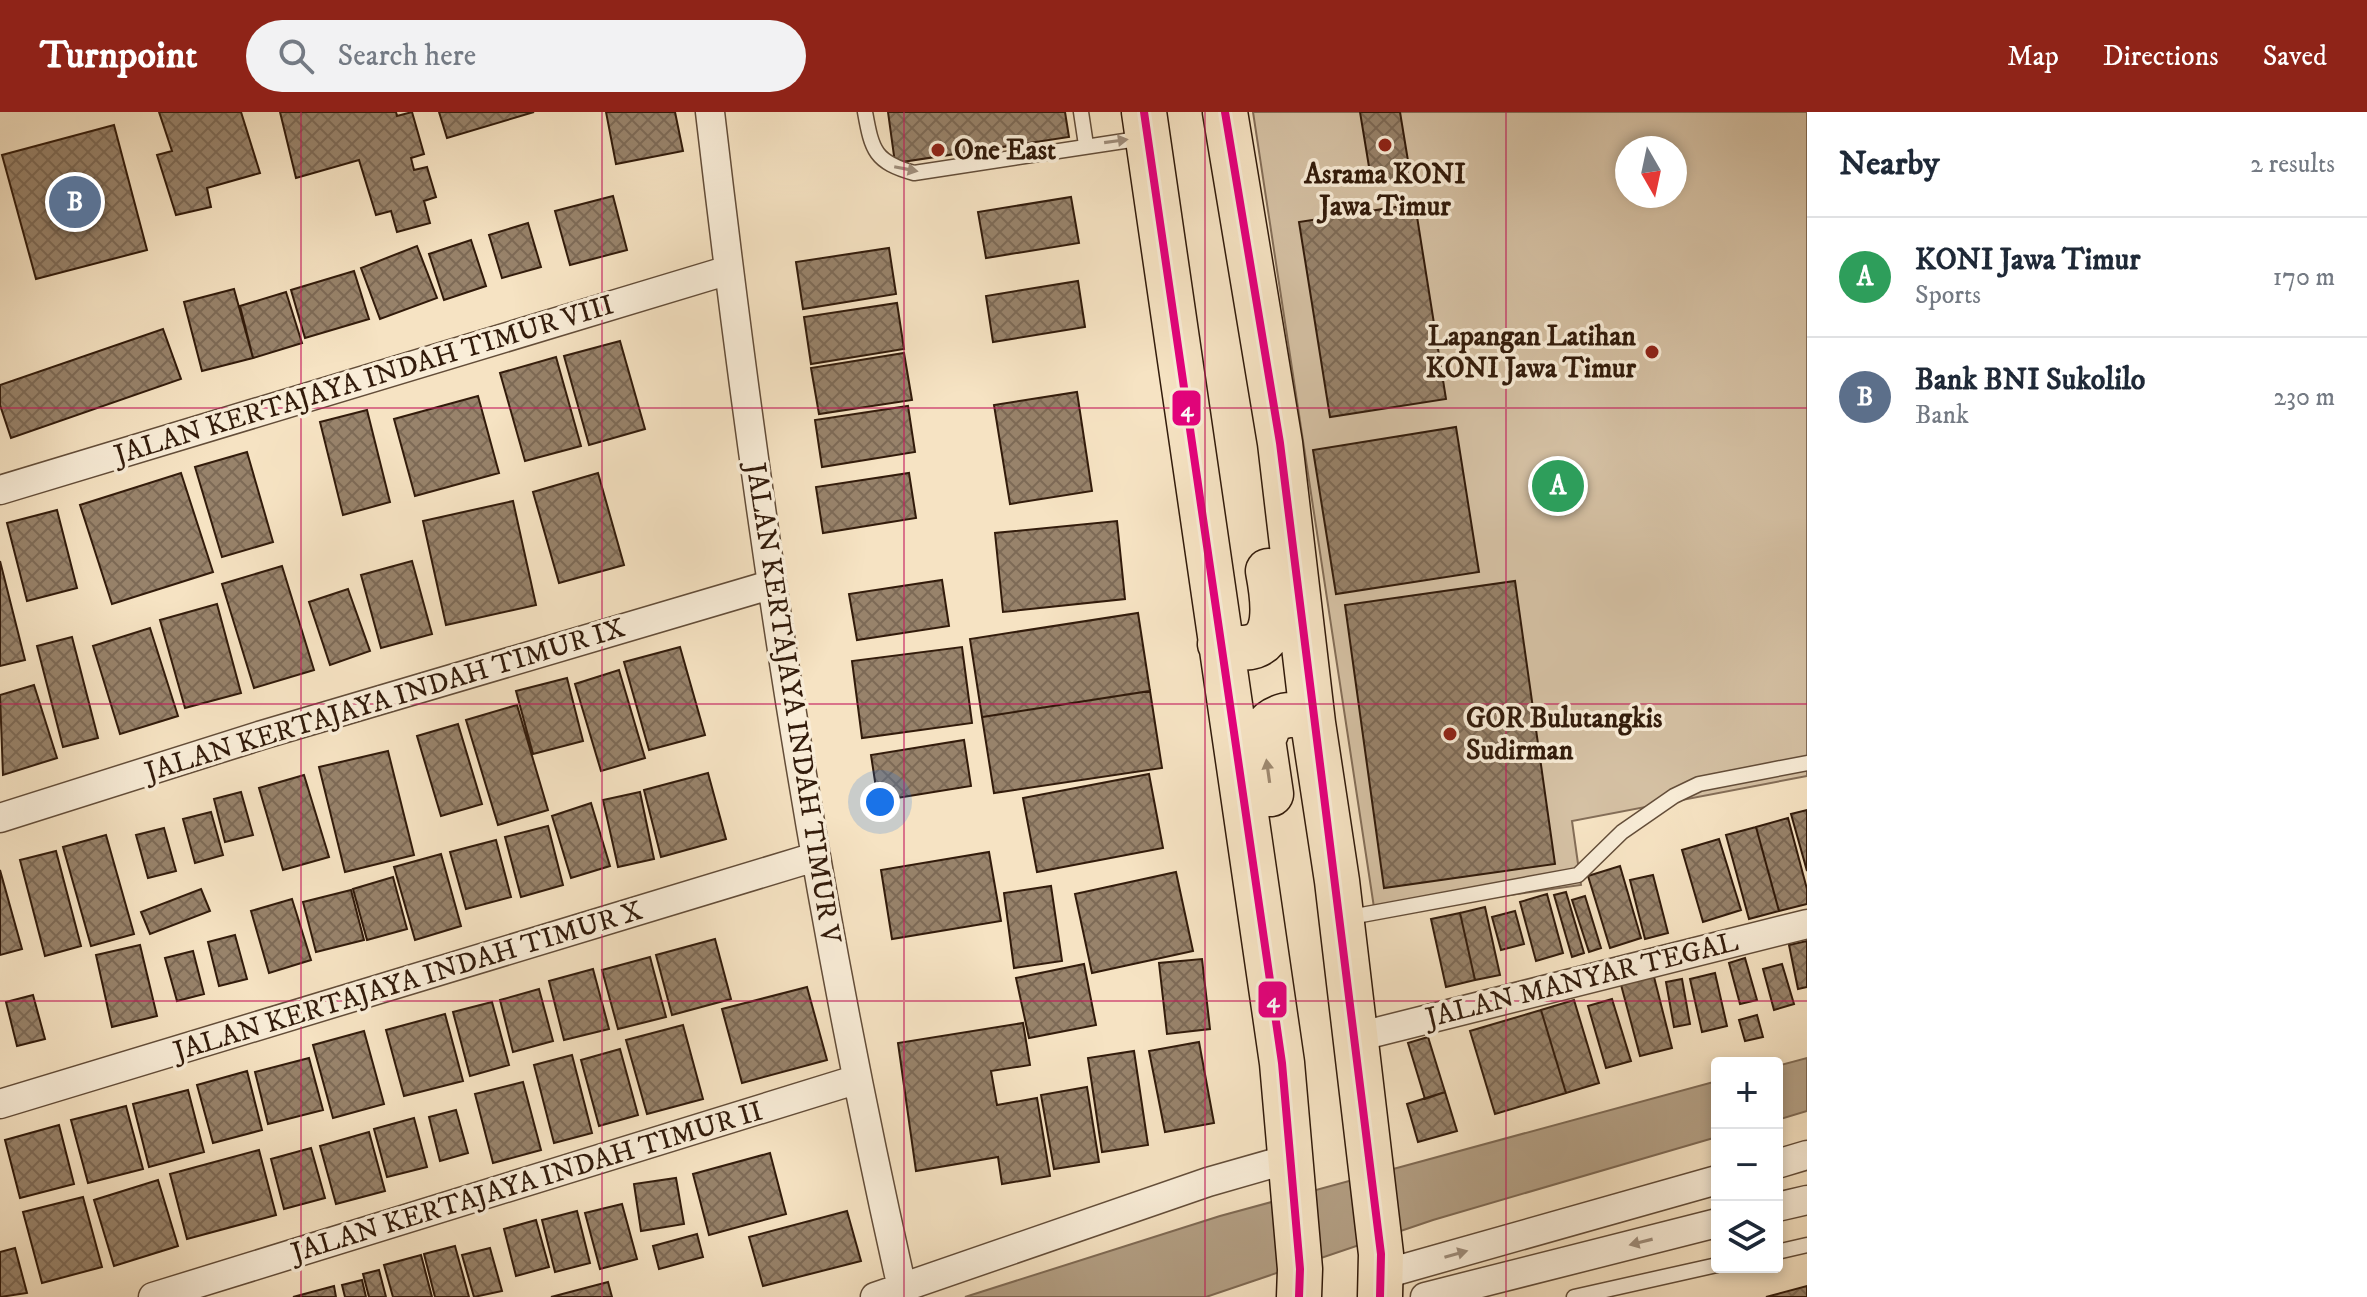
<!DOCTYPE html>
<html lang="en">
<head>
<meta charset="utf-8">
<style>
	:root { --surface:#fff; --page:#f2f2f3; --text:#1f2937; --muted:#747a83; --line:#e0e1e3; --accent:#8f2418 }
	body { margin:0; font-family:"IM FELL DW Pica",serif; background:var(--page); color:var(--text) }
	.controls { position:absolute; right:24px; bottom:24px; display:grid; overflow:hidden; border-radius:8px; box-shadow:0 4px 12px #0003 }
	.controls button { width:72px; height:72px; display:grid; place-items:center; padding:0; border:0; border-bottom:2px solid var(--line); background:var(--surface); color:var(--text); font:40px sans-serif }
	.compass { position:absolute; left:1615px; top:24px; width:72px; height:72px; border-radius:50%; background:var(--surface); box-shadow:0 4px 12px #0003; rotate:171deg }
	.you { position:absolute; left:880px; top:690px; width:28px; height:28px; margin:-20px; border:6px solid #fff; border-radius:50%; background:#1a73e8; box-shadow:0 0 0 12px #1a73e833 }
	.badge { display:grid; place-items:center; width:52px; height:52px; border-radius:50%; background:var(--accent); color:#fff; font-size:26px; font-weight:700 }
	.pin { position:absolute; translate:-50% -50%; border:4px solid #fff; box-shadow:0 2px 8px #0006 }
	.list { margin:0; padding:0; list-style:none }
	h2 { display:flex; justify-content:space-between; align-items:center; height:104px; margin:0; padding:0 32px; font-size:34px }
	h2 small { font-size:26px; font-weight:400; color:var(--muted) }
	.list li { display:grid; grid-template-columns:52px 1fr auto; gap:24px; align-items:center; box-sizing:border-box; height:120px; padding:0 32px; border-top:2px solid var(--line) }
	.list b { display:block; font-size:30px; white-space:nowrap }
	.list p { margin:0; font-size:26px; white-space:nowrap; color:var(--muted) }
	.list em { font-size:26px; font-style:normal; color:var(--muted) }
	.icon { flex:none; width:44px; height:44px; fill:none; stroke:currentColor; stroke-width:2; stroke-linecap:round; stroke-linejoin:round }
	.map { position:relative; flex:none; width:1807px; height:1185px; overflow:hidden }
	header { display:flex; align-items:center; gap:48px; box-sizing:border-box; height:112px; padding:0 40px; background:var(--accent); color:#fff }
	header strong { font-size:38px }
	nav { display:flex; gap:44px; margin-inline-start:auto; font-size:28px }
	.search { width:560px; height:72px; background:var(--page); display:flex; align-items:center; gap:20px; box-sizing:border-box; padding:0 28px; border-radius:44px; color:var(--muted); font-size:30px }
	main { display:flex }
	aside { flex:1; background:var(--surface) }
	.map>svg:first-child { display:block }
</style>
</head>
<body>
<header>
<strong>Turnpoint</strong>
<div class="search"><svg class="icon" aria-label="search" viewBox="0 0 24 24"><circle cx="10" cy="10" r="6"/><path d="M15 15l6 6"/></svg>Search here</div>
<nav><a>Map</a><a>Directions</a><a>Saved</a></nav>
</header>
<main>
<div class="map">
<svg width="1807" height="1185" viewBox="0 0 1807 1185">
	<defs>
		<pattern id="building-cross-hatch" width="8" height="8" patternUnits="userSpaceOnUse" patternTransform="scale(2)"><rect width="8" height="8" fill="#98836b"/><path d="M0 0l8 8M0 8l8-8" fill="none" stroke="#7d6a56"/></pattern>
	</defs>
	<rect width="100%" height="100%" fill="#f6e3c3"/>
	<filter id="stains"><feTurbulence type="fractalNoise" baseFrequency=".0025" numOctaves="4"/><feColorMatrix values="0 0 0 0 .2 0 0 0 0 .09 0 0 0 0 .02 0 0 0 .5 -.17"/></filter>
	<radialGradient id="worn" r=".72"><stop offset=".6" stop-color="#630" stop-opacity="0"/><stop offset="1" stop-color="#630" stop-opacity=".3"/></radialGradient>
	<path fill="#d5c1a4" stroke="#846e58" stroke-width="2" fill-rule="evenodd" d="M1253 0H1807V664L1572 709 1581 773 1375 802ZM1627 36H1675V84H1627Z"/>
	<path fill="#b39f84" stroke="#7f6a54" stroke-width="2" d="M1807 946V999L1777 1008V954Z
		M1717 969V1025L1433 1108 1206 1185H965L1220 1104Z"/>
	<path fill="url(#building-cross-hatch)" stroke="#321b0b" stroke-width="2" d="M159 0H241L260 61 207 76 211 95 176 103 157 43 172 39Z
		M280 0H396L397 4 412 0 424 42 411 46 414 58 427 55 436 85 424 89 430 111 397 120 391 99 376 103 359 48 296 66Z
		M439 0H534L447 26Z
		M606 0H675L683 39 616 52Z
		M888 0H1065L1069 25 895 51Z
		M1360 0H1400L1411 67 1372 73Z
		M114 13 147 138 36 167 2 43Z
		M613 84 627 138 570 153 555 99Z
		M1071 85 1079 131 986 146 978 100Z
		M1415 92 1446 287 1330 305 1299 110Z
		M528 111 541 155 502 166 489 123Z
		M471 128 486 174 444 188 429 142Z
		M417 134 437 186 380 207 361 156Z
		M889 136 896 182 803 197 796 150Z
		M354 159 369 207 305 226 291 178Z
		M1078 169 1085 215 993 230 986 184Z
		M234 177 253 246 202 259 184 190Z
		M286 180 302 231 253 246 240 194Z
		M897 191 904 237 811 252 804 205Z
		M163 217 181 267 11 326 0 293V273Z
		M620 229 645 317 589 333 564 244Z
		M904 241 912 288 819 302 811 256Z
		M556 245 581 334 525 349 500 261Z
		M1077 280 1092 379 1010 392 994 293Z
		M478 284 499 361 415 384 394 307Z
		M908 294 915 340 822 355 815 308Z
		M367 298 390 390 343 403 320 310Z
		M1456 315 1479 460 1336 482 1313 338Z
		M247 340 273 430 222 445 195 355Z
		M181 361 213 460 112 492 80 393Z
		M598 361 624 453 559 471 533 380Z
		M909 361 916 406 823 421 816 375Z
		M513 389 536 493 446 513 423 409Z
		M57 398 77 476 27 489 7 411Z
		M1117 409 1125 487 1003 500 995 421Z
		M0 449 25 548 0 554Z
		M412 449 432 522 381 536 361 463Z
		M282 454 314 558 254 576 222 472Z
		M942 468 949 514 857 528 849 482Z
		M1515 469 1555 752 1384 776 1345 493Z
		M348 477 370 539 330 553 309 490Z
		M217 492 241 581 185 596 160 508Z
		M1138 501 1150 579 982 605 970 527Z
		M150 516 178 604 120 622 93 534Z
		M72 525 98 626 63 635 37 534Z
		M680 535 705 623 649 638 624 550Z
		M962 535 972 611 862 626 852 549Z
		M619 558 645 646 601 659 575 572Z
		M567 566 583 629 533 642 516 579Z
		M34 573 57 646 3 663 0 583Z
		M1150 579 1162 656 994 681 982 605Z
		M517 593 548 698 498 713 466 608Z
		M458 612 482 692 441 704 417 624Z
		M964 628 971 674 878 689 871 643Z
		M388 639 414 743 345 760 319 655Z
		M708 661 726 727 661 745 644 678Z
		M1149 662 1163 736 1037 760 1023 686Z
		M304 663 329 745 283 758 259 676Z
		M241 680 253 723 225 730 214 687Z
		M640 680 654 747 618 755 603 688Z
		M591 691 610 754 571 766 552 704Z
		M1807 698V759L1791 702Z
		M211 700 223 743 195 751 183 707Z
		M1788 706 1807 777V792L1779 799 1756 715Z
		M548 714 563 773 521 785 505 725Z
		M1756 715 1779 799 1749 807 1726 723Z
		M164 716 176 759 148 766 136 723Z
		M106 723 134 822 91 834 63 735Z
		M1719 727 1741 798 1703 810 1682 738Z
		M496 728 511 785 466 797 450 740Z
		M56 739 81 834 45 844 20 748Z
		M989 740 1001 809 892 827 881 758Z
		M441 742 461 814 415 828 394 755Z
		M1620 754 1641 826 1610 836 1588 764Z
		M0 758 22 837 0 843Z
		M1176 760 1193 839 1092 861 1075 782Z
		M1653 763 1668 821 1645 827 1630 768Z
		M393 765 407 817 367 828 353 777Z
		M1051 774 1062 849 1014 856 1004 781Z
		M201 777 210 799 150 822 141 800Z
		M351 778 364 828 316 840 303 790Z
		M1566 780 1584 841 1572 845 1554 783Z
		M1547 782 1563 841 1536 849 1520 790Z
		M1585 784 1601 836 1589 840 1572 788Z
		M292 787 311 848 269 861 251 799Z
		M1485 795 1500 863 1475 868 1460 801Z
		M1515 799 1524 832 1501 838 1492 805Z
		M1460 801 1475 868 1446 875 1431 807Z
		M235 823 247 867 219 874 208 830Z
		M715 827 731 887 672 903 656 843Z
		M1807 829V875L1798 877 1789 833Z
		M140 833 157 904 112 915 96 843Z
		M193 839 204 882 177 889 165 846Z
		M650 845 666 905 618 917 602 858Z
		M1745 846 1757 888 1740 892 1729 851Z
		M1202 847 1210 917 1167 922 1159 851Z
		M1084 852 1096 913 1029 926 1016 866Z
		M1782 852 1794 892 1774 898 1763 857Z
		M593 857 609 917 564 928 549 869Z
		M1653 861 1672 936 1640 944 1620 869Z
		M1715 861 1727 914 1702 920 1690 867Z
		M1682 867 1690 912 1674 915 1666 870Z
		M807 875 827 948 742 971 722 897Z
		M539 877 553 929 513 940 500 888Z
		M33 883 45 927 17 934 6 890Z
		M1612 887 1631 949 1606 956 1588 894Z
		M1574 888 1599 971 1566 981 1541 898Z
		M492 890 509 953 470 964 453 900Z
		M1541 898 1566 981 1495 1002 1470 919Z
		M445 902 463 969 404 984 386 918Z
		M1757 903 1763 925 1745 929 1739 908Z
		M1023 911 1030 953 991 959 997 993 1037 986 1050 1064 1002 1072 998 1045 916 1059 898 931Z
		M683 913 703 987 647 1002 626 928Z
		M364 919 384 992 333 1006 313 933Z
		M1428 925 1445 980 1425 987 1408 931Z
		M1199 930 1214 1011 1165 1020 1149 939Z
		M620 937 638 1003 599 1014 581 948Z
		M1134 939 1148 1033 1102 1040 1088 946Z
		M572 943 592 1021 554 1031 534 953Z
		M309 946 323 998 268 1012 255 960Z
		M247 959 262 1018 213 1031 197 973Z
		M523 970 541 1038 493 1051 475 982Z
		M1087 975 1099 1050 1054 1057 1041 983Z
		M188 978 204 1040 149 1055 133 992Z
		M1445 980 1457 1019 1418 1030 1407 992Z
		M126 994 143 1057 88 1071 71 1008Z
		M456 998 468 1041 440 1049 429 1005Z
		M414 1006 427 1055 387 1065 374 1017Z
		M59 1013 74 1072 20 1086 5 1028Z
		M369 1020 385 1079 336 1092 320 1034Z
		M311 1036 325 1086 284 1097 271 1047Z
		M259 1038 276 1103 187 1127 170 1062Z
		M770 1041 786 1102 709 1123 693 1062Z
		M676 1066 684 1112 641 1119 634 1072Z
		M158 1068 178 1134 114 1154 94 1088Z
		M83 1085 102 1155 42 1171 23 1100Z
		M622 1092 637 1147 600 1157 585 1101Z
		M577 1099 590 1151 555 1160 542 1108Z
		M847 1099 861 1149 763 1174 749 1125Z
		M536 1108 549 1155 516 1164 504 1117Z
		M697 1122 703 1145 659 1157 653 1134Z
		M455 1134 469 1185H435L424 1142Z
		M15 1136 27 1181 0 1185V1140Z
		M490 1136 502 1179 474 1185 462 1143Z
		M421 1143 432 1185H393L384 1153Z
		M379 1158 386 1185H369L363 1162Z
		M362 1168 366 1185H345L342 1173Z
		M608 1170 612 1185H551Z
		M334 1174 336 1185H293Z
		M1807 1174V1185H1766Z"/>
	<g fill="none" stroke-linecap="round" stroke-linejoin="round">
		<g stroke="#634d39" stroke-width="17">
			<path id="lane" d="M865 0C872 39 875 50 914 61L1144 26
				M1081 0 1086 33
				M1345 806 1578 763 1622 720 1674 684 1699 672 1807 651
				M1777 1140 1807 1133
				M1574 1185 1717 1153"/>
		</g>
		<g stroke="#634d39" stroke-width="31">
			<path id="street" d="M710 0C756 395 814 788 902 1176
				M0 378 729 158
				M0 706 262 623 770 473
				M1357 925 1807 812
				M0 992 815 745
				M1777 1052 1807 1043
				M1777 1095 1807 1088
				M1381 1163 1717 1068
				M153 1185 855 968
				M875 1185 1208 1070 1292 1046
				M1425 1185 1717 1111"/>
		</g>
		<g stroke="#321b0b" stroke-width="47">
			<path id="primary" d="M1144 0 1282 951 1300 1157 1299 1185
				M1225 0 1280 331 1313 611 1337 769 1381 1142 1380 1185
				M1220 532C1280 550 1276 501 1268 459
				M1271 682 1263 628 1270 611C1284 600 1299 601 1313 611"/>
		</g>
		<use href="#lane" stroke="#f9edd8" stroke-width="14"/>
		<use href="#street" stroke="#f9edd8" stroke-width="28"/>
		<use href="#primary" stroke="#f6e3c3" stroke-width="44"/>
		<g stroke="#f9edd8" stroke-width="14">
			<path id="bus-1" d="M1144 0 1282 951 1300 1157 1299 1185
				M1225 0 1280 331 1381 1142 1380 1185"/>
		</g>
		<use href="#bus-1" stroke="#e5007d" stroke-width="8"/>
	</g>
	<defs><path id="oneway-solid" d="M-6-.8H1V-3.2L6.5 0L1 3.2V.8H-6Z" transform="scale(2)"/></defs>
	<g fill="#9f8e7c">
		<use href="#oneway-solid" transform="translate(1116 29) rotate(-8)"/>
		<use href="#oneway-solid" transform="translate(906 57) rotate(11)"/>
		<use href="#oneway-solid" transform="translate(1641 1130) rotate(166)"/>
		<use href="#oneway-solid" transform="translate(1456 1142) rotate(-16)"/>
	</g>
	<use fill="#9e8970" href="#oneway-solid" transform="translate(1268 659) rotate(-98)"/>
	<path fill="none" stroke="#c2185b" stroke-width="2" stroke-opacity="0.55" d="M301 0V1185M602 0V1185M904 0V1185M1205 0V1185M1506 0V1185M0 296H1807M0 592H1807M0 889H1807"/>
	<g fill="#8f2418" stroke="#f9edd8" stroke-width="3">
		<circle cx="1385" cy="33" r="8"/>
		<circle cx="938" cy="38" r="8"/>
		<circle cx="1652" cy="240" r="8"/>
		<circle cx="1450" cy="622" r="8"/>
	</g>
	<g text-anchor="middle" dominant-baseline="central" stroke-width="7" stroke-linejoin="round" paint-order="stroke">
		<g font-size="28" font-weight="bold" fill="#321b0b" stroke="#f9edd8" text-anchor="start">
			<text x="954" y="38">One East</text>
			<text x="1385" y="62" text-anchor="middle">Asrama KONI<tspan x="1385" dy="32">Jawa Timur</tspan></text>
			<text x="1636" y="224" text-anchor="end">Lapangan Latihan<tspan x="1636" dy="32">KONI Jawa Timur</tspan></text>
			<text x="1466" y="606">GOR Bulutangkis<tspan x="1466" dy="32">Sudirman</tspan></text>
		</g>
		<g font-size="28" fill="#321b0b" stroke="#f9edd8">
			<text transform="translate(364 268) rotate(-17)">JALAN KERTAJAYA INDAH TIMUR VIII</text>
			<text transform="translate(385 588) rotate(-17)">JALAN KERTAJAYA INDAH TIMUR IX</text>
			<text transform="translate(793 591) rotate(81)">JALAN KERTAJAYA INDAH TIMUR V</text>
			<text transform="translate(1582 868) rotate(-14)">JALAN MANYAR TEGAL</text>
			<text transform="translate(408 869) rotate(-17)">JALAN KERTAJAYA INDAH TIMUR X</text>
			<text transform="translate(527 1070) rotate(-17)">JALAN KERTAJAYA INDAH TIMUR II</text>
		</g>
	</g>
	<g stroke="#f9edd8" stroke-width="3">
		<rect x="1171" y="277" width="31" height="38" rx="8" fill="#e5007d"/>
		<rect x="1257" y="868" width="31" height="39" rx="8" fill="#e5007d"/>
	</g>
	<g font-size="22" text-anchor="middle" font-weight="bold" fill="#fff">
		<text x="1187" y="304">4</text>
		<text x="1273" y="895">4</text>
	</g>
	<rect width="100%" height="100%" filter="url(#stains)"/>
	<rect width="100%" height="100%" fill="url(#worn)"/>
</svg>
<div class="controls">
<button>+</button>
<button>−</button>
<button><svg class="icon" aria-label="layers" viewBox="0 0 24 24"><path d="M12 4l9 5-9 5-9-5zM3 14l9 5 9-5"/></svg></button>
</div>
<svg class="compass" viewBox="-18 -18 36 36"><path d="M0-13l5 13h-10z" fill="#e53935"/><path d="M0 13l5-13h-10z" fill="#747a83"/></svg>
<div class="you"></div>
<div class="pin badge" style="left:1558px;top:374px;background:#2e9e5b">A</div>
<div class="pin badge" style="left:75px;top:90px;background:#5c6f8a">B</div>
</div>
<aside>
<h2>Nearby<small>2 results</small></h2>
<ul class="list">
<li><span class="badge" style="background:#2e9e5b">A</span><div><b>KONI Jawa Timur</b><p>Sports</p></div><em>170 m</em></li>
<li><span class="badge" style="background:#5c6f8a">B</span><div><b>Bank BNI Sukolilo</b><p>Bank</p></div><em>230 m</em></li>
</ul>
</aside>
</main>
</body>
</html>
